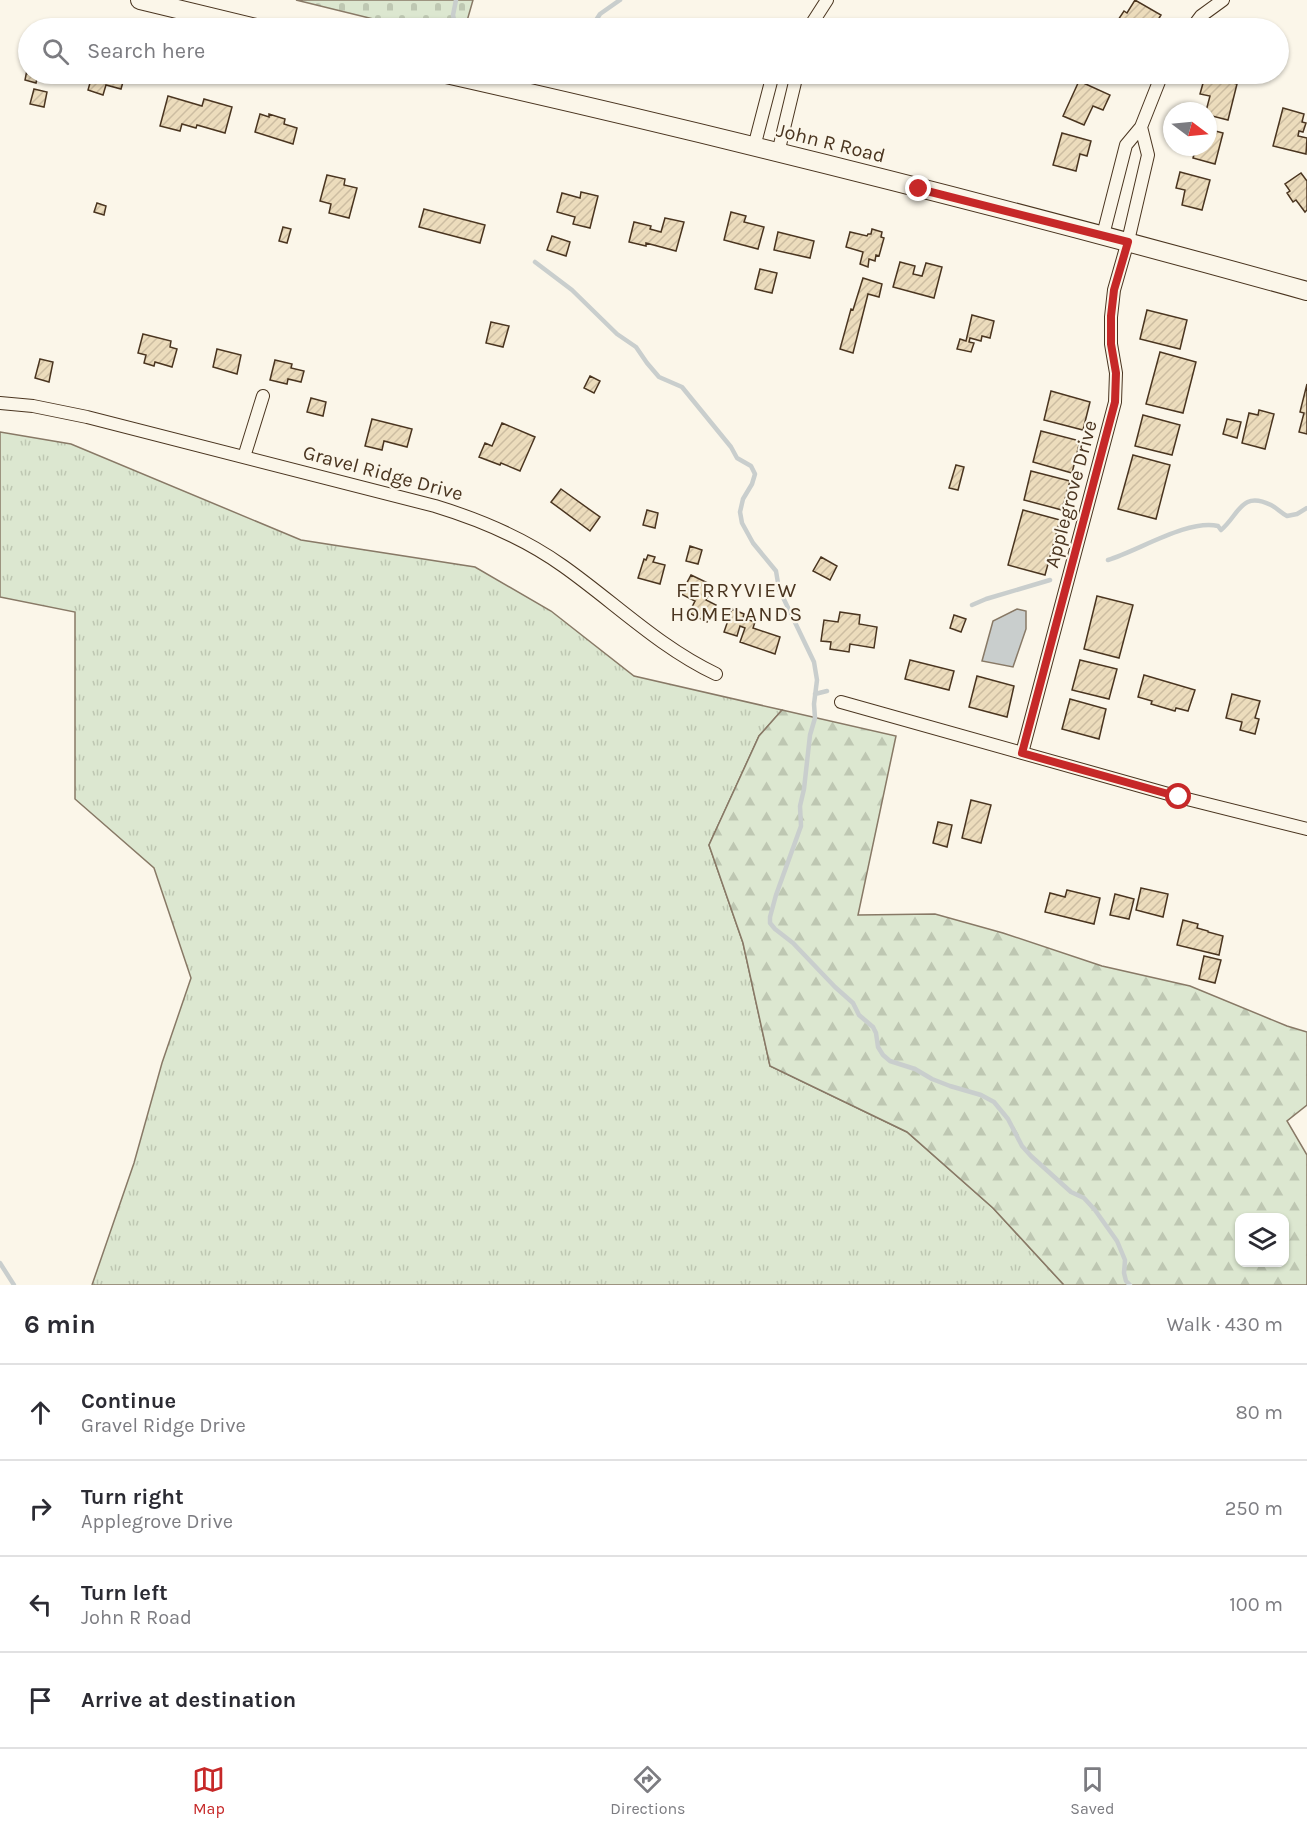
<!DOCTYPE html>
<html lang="en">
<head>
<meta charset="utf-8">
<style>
	:root { --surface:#fff; --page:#f7f7f7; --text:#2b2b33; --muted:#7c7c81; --line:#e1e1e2; --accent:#c62828 }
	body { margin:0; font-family:Karla,sans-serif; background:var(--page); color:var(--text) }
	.controls { position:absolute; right:18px; bottom:18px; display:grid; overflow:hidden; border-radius:12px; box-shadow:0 2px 4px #0004 }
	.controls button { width:54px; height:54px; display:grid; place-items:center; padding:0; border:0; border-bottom:2px solid var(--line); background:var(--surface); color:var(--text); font:30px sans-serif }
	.compass { position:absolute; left:1163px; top:102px; width:54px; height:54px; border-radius:50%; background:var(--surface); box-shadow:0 2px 4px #0004; rotate:106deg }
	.stop { position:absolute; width:18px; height:18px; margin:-14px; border:4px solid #c62828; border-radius:50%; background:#fff }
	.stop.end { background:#c62828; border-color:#fff; box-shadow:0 2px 6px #0008 }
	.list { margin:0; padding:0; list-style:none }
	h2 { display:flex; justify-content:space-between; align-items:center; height:78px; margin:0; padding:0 24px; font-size:26px }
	h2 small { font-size:20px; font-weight:400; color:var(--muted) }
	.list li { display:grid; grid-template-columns:39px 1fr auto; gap:18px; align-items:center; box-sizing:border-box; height:96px; padding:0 24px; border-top:2px solid var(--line) }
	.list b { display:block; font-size:22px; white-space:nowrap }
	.list p { margin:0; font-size:20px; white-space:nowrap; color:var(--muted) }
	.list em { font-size:20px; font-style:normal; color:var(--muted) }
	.icon { flex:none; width:33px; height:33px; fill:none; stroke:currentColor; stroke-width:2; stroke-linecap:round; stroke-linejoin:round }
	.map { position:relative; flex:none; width:1307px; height:1285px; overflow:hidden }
	.search { position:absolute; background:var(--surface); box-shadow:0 2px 4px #0004; left:18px; right:18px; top:18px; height:66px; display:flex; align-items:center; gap:15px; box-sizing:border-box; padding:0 21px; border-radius:33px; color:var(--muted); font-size:22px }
	.sheet { height:462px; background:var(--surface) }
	nav { display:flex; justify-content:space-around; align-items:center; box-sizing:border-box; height:84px; border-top:2px solid var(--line); background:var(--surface); font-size:16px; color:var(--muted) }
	nav a { display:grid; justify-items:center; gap:3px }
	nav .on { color:var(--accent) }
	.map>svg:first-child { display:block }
</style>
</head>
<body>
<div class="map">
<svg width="1307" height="1285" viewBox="0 0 1307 1285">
	<defs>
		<pattern id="grass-tufts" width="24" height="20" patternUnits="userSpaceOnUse" patternTransform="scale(1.5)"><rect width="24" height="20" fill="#dce7d0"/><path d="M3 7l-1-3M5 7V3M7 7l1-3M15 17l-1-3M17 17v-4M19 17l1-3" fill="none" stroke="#bec7b2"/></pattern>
		<pattern id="forest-firs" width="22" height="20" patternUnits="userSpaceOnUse" patternTransform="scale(1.5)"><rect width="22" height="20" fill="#dce7d0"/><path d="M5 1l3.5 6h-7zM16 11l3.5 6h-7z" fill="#bec7b2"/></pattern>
		<pattern id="cemetery-stones" width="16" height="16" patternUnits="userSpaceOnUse" patternTransform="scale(1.5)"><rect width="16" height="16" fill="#dce7d0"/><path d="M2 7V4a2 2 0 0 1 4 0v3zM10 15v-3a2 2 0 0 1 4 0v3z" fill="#bec7b2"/></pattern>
		<pattern id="building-hatch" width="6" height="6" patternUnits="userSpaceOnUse" patternTransform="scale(1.5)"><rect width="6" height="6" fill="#ecdcbc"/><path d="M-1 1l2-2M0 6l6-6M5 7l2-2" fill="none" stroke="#ccbda1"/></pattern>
	</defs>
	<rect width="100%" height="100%" fill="#fbf6e9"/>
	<path fill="url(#grass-tufts)" stroke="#887966" stroke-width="1.5" d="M0 432 71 444 301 540 475 567 551 611 634 676 782 710 759 736 709 845 743 943 770 1066 907 1132 993 1208 1064 1285H92L134 1163 162 1063 191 978 154 868 75 799V612L0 597Z"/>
	<path fill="url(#forest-firs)" stroke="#887966" stroke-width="1.5" fill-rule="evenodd" d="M782 710 896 736 858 915 935 914 1003 933 1102 966 1190 986 1287 1026 1307 1032V1105L1287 1121 1307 1155V1285H1064L993 1208 907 1132 770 1066 743 943 709 845 759 736ZM1240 1218H1284V1262H1240Z"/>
	<path fill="url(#cemetery-stones)" stroke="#887966" stroke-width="1.5" d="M296 0H473L465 28H410Z"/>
	<path fill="#c9cecd" stroke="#887966" stroke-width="1.5" d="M1017 609 1026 611V629L1013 667 982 661 993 621Z"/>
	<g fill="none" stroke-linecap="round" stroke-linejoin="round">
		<path stroke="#c9cecd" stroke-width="4.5" d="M456 0 453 15 455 25 462 28
			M591 28 600 14 620 0
			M535 262 572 290 617 334 636 347 647 363 659 377 682 387 731 447 737 458 751 466 755 474 752 484 743 499 740 512 742 523 753 543 776 571 779 589 814 662 817 680 814 704 815 718 810 735 804 789 800 806 801 826 776 895 770 917V923L775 929 793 943 835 987 853 1003 859 1015 873 1027 876 1033 878 1047 883 1055 890 1061 915 1069 932 1079 950 1086 981 1095 994 1102 1008 1119 1022 1146 1031 1156 1071 1192 1084 1198 1095 1210 1117 1241 1125 1260 1124 1273 1126 1281 1130 1285
			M1108 560C1138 551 1188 519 1218 526L1221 530C1239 515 1241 490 1271 505 1277 508 1281 513 1287 516L1297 514 1307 508
			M972 605 986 599 1050 580
			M815 694 827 691
			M0 1263 14 1285"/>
	</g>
	<path fill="url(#building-hatch)" stroke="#4a3520" stroke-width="1.5" d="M1135 0 1161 15 1153 28 1144 25 1142 27 1146 28H1117L1121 22 1118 20 1124 11 1127 13Z
		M28 65V74H45L43 80 37 79 36 83 25 80Z
		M78 74H96L107 77 108 74 125 75 121 89 106 85 103 95 88 90 90 83 76 79Z
		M1095 74H1118L1116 78 1112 75 1108 82Z
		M1205 76 1237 84 1228 120 1208 115V111H1206L1210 96 1200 94Z
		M1079 81 1110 95 1103 110 1093 106 1084 125 1063 116Z
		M34 89 47 92 44 107 30 104Z
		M168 96 202 106 204 99 232 107 225 133 197 125 196 128 182 124 180 131 160 126Z
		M1283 108 1304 114 1302 122 1306 123 1303 132 1299 131 1298 136 1307 138 1306 154 1273 146Z
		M260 114 269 117V114L285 119 284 124 297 128 293 144 255 132Z
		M1208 129 1223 133 1215 164 1193 158 1196 147H1208Z
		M1062 133 1091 141 1087 156 1080 154 1076 171 1053 165Z
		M1180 172 1210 180 1202 210 1182 205 1185 190 1176 188Z
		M1301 173 1307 181V210L1305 212 1296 200 1293 202 1287 193 1290 191 1285 184Z
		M327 175 345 179 344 185 357 188 349 218 329 213 331 204 320 201Z
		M581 192 598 196 590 228 573 224 575 217 557 212 562 193 580 198Z
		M97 203 106 206 104 215 94 212Z
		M424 209 485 225 480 243 419 227Z
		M731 212 746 216 744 222 764 227 758 249 724 240Z
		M665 218 684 222 676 251 646 243V246L629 242 634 222 651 226 650 229 661 232Z
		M283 227 291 229 287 243 279 241Z
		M872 229 882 232 881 237 884 238 879 256 876 255 875 261 869 259 868 267 860 264 863 252 846 247 850 232 867 236 868 234H871Z
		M778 232 814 241 810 258 774 250Z
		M552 236 570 242 566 256 547 250Z
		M900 262 915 266 913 274 922 276 926 263 942 267 934 298 893 287Z
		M760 269 777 273 772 293 755 289Z
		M863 278 882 284 879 297 868 294 853 353 840 349 851 309 853 310Z
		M1147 310 1187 320 1180 349 1140 339Z
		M972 315 994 321 990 338 982 336 981 341 970 338 969 342 974 343 971 352 957 349 960 339 966 341Z
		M491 322 509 326 503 347 486 343Z
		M143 334 171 341 170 347 177 349 172 367 155 362 154 366 144 363 146 355 138 353Z
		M217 349 241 355 237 374 213 367Z
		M1160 352 1196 362 1183 413 1146 404Z
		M40 359 53 362 49 382 35 378Z
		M275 360 292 364 291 368 304 371 301 382 288 379 287 384 270 380Z
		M590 376 600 381 594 393 584 388Z
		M1307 384V434L1299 432 1304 413 1300 412Z
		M1051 391 1090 402 1083 430 1044 420Z
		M311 398 326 402 323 416 307 412Z
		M1259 410 1274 414 1265 449 1242 443 1249 413 1258 415Z
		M1143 415 1180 425 1172 455 1135 446Z
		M372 419 412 429 407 447 384 441 382 450 365 446Z
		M1227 419 1241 422 1237 438 1223 434Z
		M502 423 535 437 520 471 501 463 500 465 479 457 485 443 492 446Z
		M1041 431 1080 441 1072 473 1033 462Z
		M1133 455 1170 465 1156 519 1118 509Z
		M956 465 964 467 958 490 949 488Z
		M1031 471 1070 481 1062 510 1024 500Z
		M561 489 600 517 590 531 551 502Z
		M647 510 658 513 655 528 643 525Z
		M1023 510 1060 520 1045 575 1008 565Z
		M690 546 702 550 698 564 686 561Z
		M648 555 655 557 653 562 665 565 660 584 638 578 644 559 646 560Z
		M821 557 837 566 830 580 813 571Z
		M691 575 708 583 704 591 709 594 706 600 716 605 707 622 689 613 695 601 681 594Z
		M1097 596 1133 605 1119 658 1084 649Z
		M732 609 744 614 743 618 755 622 753 628 780 637 775 654 740 642 745 628 740 626 737 636 724 632Z
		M840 612 860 615 859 624 877 627 874 648 850 644 849 652 830 649 831 642 821 641 824 620 838 622Z
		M954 615 966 619 961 632 950 628Z
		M910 660 954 671 949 690 905 679Z
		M1080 660 1117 669 1109 699 1072 690Z
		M1144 675 1195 690 1188 711 1176 708 1175 711 1151 704 1152 701 1138 697Z
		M977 676 1014 686 1007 717 969 707Z
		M1232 694 1260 701 1255 718 1259 719 1255 734 1240 730 1242 722 1226 718Z
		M1070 699 1106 709 1099 739 1062 729Z
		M971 800 991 805 981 843 962 838Z
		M938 822 952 825 947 847 933 843Z
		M1141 888 1168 894 1163 917 1136 910Z
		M1067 890 1100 898 1094 924 1045 912 1050 893 1065 897Z
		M1115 894 1134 899 1129 919 1110 915Z
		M1183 920 1198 924 1197 928 1208 931V932L1223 936 1219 955 1177 945Z
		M1204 956 1221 960 1215 983 1199 979Z"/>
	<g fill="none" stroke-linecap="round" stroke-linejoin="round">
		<g stroke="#4a3520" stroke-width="14">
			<path id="minor" d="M809 28 827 0
				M1192 28 1201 16 1223 0
				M754 147 773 74
				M778 153 797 74
				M1103 235 1126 145 1141 127 1162 74
				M0 403 33 406 87 417 435 506C481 520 524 538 563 566 614 602 659 647 716 674
				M244 457 263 396
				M841 702 1179 797 1307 829
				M1022 753 1115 402 1116 373 1111 344V317L1114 290 1128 241 1148 155 1141 127"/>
		</g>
		<g stroke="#4a3520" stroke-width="20">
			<path id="secondary" d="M140 0 256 28
				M446 74C735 139 1022 212 1307 291"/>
		</g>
		<use href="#minor" stroke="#fbf6e9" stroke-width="12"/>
		<use href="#secondary" stroke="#fbf6e9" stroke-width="18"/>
	</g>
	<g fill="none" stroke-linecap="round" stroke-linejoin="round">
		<path stroke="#c62828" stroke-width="8" d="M919 189 1128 242 1114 290 1111 316V344L1116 373 1115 402 1022 753 1179 797"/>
	</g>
	<g text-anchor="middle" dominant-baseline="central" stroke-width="4.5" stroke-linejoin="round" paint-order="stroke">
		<g font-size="20" fill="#4a3520" stroke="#fbf6e9">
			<text transform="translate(831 143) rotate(14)">John R Road</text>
			<text transform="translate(383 473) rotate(15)">Gravel Ridge Drive</text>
			<text transform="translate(1071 494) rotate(-75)">Applegrove Drive</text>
		</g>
		<g font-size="21" letter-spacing="1.5" fill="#4a3520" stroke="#fbf6e9">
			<text x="737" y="590">FERRYVIEW<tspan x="737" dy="24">HOMELANDS</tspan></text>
		</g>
	</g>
</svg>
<div class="controls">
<button><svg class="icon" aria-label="layers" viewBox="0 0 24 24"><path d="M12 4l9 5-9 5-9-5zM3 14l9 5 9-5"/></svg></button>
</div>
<svg class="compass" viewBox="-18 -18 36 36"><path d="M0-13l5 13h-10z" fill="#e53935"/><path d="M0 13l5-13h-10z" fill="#7c7c81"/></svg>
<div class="stop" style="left:1179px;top:797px"></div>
<div class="stop end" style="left:919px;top:189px"></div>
<div class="search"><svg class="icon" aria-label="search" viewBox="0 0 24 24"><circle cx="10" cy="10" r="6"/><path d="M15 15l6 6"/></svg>Search here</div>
</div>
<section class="sheet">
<h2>6 min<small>Walk · 430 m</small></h2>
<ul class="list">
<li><svg class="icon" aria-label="ahead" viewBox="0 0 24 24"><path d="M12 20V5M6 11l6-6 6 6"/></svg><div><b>Continue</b><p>Gravel Ridge Drive</p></div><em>80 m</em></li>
<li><svg class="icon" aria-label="right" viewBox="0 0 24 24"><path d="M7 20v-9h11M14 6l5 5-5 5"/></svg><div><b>Turn right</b><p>Applegrove Drive</p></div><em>250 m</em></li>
<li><svg class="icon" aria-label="left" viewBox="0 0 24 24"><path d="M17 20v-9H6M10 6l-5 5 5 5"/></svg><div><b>Turn left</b><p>John R Road</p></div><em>100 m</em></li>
<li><svg class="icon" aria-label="arrive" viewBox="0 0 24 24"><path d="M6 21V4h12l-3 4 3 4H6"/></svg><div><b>Arrive at destination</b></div></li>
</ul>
</section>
<nav>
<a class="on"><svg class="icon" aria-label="map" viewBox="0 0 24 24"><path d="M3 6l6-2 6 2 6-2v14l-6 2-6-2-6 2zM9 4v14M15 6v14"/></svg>Map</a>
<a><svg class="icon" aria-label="directions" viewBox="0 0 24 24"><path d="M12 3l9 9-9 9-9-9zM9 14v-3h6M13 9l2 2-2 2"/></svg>Directions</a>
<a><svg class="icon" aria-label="saved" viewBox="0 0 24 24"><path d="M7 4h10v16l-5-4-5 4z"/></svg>Saved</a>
</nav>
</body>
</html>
